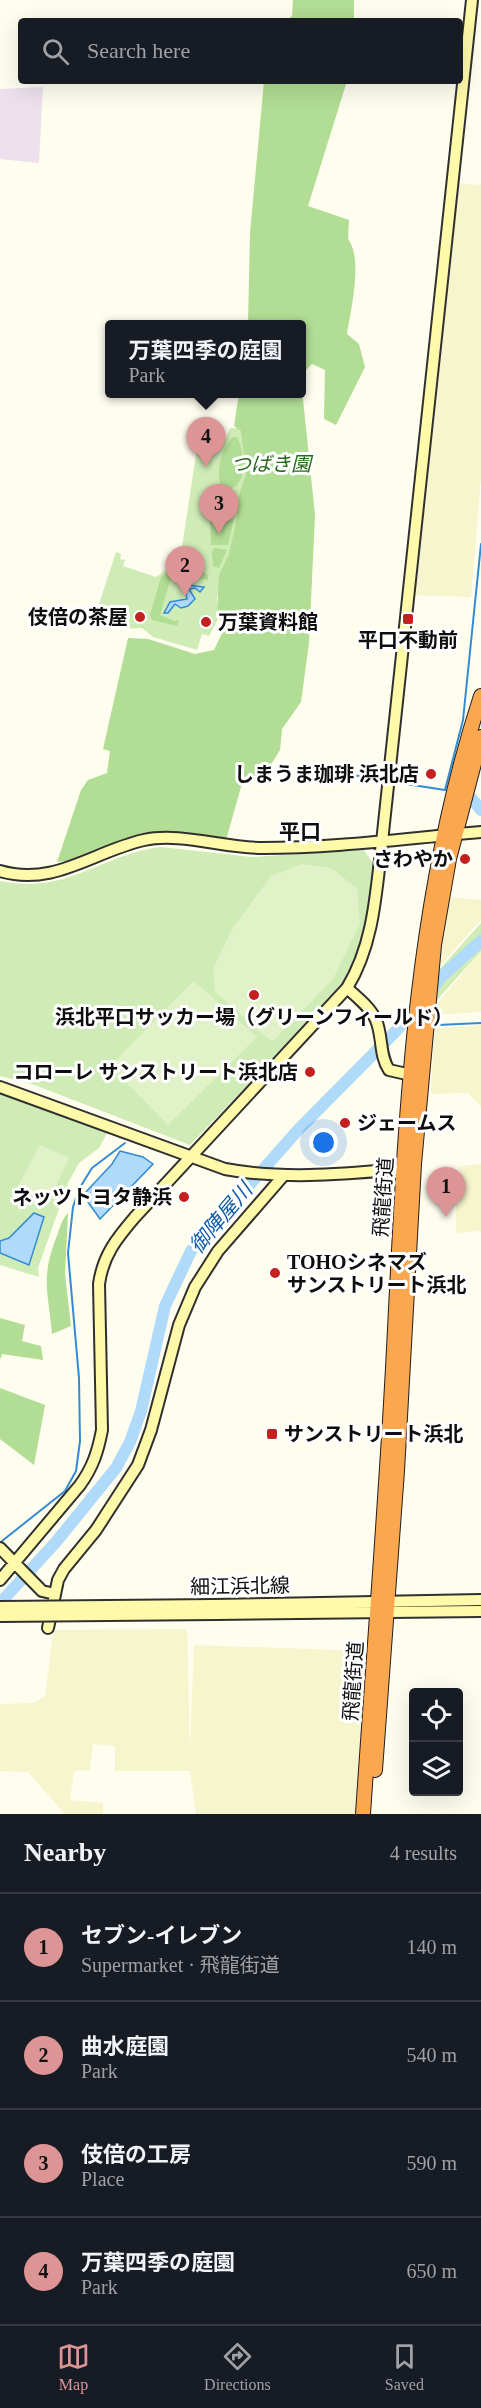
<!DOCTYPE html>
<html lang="en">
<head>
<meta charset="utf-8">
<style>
	:root { --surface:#171b24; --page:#242831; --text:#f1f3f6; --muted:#9ea1a6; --line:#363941; --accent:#dd9495 }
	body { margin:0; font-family:"Times New Roman","Noto Sans JP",serif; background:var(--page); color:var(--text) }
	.controls { position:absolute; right:18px; bottom:18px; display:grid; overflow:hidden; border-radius:6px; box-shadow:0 6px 24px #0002 }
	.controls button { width:54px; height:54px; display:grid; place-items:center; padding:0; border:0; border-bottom:2px solid var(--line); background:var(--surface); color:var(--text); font:30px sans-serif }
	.you { position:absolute; left:324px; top:1143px; width:21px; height:21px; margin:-15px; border:4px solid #fff; border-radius:50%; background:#1a73e8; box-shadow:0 0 0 9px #1a73e833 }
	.badge { display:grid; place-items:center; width:39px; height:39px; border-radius:50%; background:var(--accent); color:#111; font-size:20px; font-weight:700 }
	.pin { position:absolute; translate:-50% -50px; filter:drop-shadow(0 2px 3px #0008) }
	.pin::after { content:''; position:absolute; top:32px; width:21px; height:18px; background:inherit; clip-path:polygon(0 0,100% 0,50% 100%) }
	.popup { position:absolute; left:105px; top:320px; width:201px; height:78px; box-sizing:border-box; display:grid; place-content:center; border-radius:6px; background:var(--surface); filter:drop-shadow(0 2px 4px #0005); font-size:20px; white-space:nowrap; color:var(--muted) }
	.popup b { font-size:22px; color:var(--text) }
	.popup::after { content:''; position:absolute; left:50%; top:100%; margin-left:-12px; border:12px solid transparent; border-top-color:var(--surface) }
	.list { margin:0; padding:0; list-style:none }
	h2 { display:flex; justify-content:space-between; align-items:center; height:78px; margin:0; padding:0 24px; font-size:26px }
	h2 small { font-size:20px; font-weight:400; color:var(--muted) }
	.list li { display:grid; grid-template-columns:39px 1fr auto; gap:18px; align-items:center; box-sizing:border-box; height:108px; padding:0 24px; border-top:2px solid var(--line) }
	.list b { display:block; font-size:22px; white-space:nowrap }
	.list p { margin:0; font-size:20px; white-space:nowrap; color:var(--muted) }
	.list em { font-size:20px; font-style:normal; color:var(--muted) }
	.icon { flex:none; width:33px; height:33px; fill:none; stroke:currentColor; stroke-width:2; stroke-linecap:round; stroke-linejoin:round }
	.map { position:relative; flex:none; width:481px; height:1814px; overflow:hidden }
	.search { position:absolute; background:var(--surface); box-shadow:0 6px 24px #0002; left:18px; right:18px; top:18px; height:66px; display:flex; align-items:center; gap:15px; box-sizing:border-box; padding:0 21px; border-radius:6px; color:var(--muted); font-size:22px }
	.sheet { height:510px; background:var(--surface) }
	nav { display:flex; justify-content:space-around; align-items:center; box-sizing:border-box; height:84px; border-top:2px solid var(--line); background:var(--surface); font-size:16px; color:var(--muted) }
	nav a { display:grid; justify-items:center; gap:3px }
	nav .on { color:var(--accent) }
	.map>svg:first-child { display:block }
</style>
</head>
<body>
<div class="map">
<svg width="481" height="1814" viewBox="0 0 481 1814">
	<rect width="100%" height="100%" fill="#fffdee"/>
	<path fill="#ece1ed" d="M43 87 39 163 0 159V89Z"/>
	<path fill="#f6f5cd" d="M453 183 481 185V476L471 597 411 595Z
		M447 897 481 900V920L438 968Z
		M481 951V1012L436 1015 435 1006Z
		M481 1025V1107L468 1093 431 1094 434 1029Z
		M481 1164V1231L456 1233V1205L461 1203 460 1166Z
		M187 1629 190 1750 194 1645 366 1651 356 1814H196L190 1771H115V1746L93 1744 90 1770 74 1771 70 1800 103 1803V1814H65L28 1772 0 1771V1704L34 1703 45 1696 53 1634 56 1630Z"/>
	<path fill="#cfebb6" d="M230 428 293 429 217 597 218 619 209 636 202 634 197 650 153 637 142 628 113 629 115 616 98 607 116 552 121 554 120 559 125 560 123 566 156 577 180 560 198 442 216 447 226 438Z
		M161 847 252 857 364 850 374 865 363 946 342 986 190 1145 32 1084 0 1076V881C69 895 98 855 161 847Z
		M481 923V951L436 1001 438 971Z
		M0 1094 50 1109 108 1131 99 1148 79 1163 68 1183 38 1268 39 1277 0 1265Z"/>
	<path fill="#b1dd94" d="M293 0H354V21H286L292 16Z
		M264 81H347L308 206 349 220 348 239C363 258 351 310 347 334L359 344 365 367 336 425 324 419 325 370 312 364 303 373V399L315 515 309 643 301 702 282 729 280 750 262 779 243 780 226 840 150 833 84 859 57 862 81 790 88 780 107 773 110 751 103 749 128 638 148 639 195 654 214 650 223 631V625L217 615 219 575 229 554 237 517 236 504 246 474 241 431 234 426 239 394H302V324H248L250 233Z
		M233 437H237C244 452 248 473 236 486L229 489 221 485C215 472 222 447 233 437Z
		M222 492 229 493C238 510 232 528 228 545H211L210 517 216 516 221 522 229 519 230 506 215 502Z
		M214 548 227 550 219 568 213 566 212 552Z
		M179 565 192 568V573L198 575 200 570 208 575V580L184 575 170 581 160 615 174 621 179 620 177 626 152 620 150 615 161 577Z
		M68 1213 65 1274 71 1326 52 1334C48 1289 40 1278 58 1233 60 1226 63 1218 68 1213Z
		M0 1318 25 1325 22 1341 41 1346 43 1360 2 1354 0 1360Z
		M0 1388 45 1405 34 1465 0 1439Z"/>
	<path fill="#e1f2c8" d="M301 864 331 868 357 888 360 924 333 979 272 1042 215 992 213 969 232 929 271 876Z
		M194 981 257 1037 168 1125 110 1066Z
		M40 1145 69 1158 47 1205 17 1188Z"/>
	<path fill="#b0daf9" stroke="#348bd3" stroke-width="1.5" d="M188 585 204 587 200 592 195 588 189 589 195 599 188 606 181 608 175 604 168 613H164L170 602 187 599 185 590Z
		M120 1151 143 1157 153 1164 100 1219 83 1195 112 1164Z
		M34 1213 44 1217 29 1265 0 1253V1241L9 1238Z"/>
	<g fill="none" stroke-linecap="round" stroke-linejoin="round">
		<path stroke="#348bd3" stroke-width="2" d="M346 774 384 780
			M393 782 445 790 463 720 481 544
			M402 1021 409 1022
			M437 1025 481 1023
			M2 1541 65 1491 76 1471 80 1441 79 1378 68 1253 73 1207 79 1189 92 1168 125 1143"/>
		<path stroke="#b0daf9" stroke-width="12" d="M472 799 481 810
			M0 1603 56 1542 116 1468 130 1442 141 1411 165 1306 191 1251 298 1130 396 1031 442 976 481 941"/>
		<g stroke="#303030" stroke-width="14">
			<path id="secondary" d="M0 871C54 887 94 851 144 840 179 832 225 848 262 848 335 848 409 838 481 832
				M347 988C357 997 370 1007 376 1020 383 1037 379 1055 389 1070L411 1075
				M0 1087 225 1169C284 1180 344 1174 404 1169L410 1166
				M0 1548 42 1591 55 1594
				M0 1580 80 1485C93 1467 98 1451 102 1430L99 1284C103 1255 117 1238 135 1217L347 988C374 944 376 892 382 842L472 0
				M215 1605 481 1600
				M215 1614 481 1611
				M48 1628 58 1580 64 1569 96 1530 138 1465 151 1430 179 1325 195 1287 218 1251 284 1175"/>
		</g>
		<g stroke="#1f1f1f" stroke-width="16">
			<path id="highway" d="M375 1770 397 1471 414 1164 434 945 449 859 481 737
				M363 1814C373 1665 385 1517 393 1368 405 1142 410 913 481 696"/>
		</g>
		<use href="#secondary" stroke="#fffaa9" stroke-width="10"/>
		<use href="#highway" stroke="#fba750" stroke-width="14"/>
		<g stroke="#303030" stroke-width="14" stroke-linecap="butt">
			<path id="secondary-bridge" d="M0 1607 215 1605
				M0 1616 215 1614"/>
		</g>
		<use href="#secondary-bridge" stroke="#fffaa9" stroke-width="10"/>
	</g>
	<g fill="#c4201f" stroke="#fff" stroke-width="2">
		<circle cx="140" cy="617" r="6"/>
		<rect x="402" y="613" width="12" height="12" rx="3"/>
		<circle cx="206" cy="622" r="6"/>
		<circle cx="431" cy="774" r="6"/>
		<circle cx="465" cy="859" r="6"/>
		<circle cx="254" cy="995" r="6"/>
		<circle cx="310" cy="1072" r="6"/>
		<circle cx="345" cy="1123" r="6"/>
		<circle cx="184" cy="1197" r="6"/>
		<circle cx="275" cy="1273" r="6"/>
		<rect x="266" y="1428" width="12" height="12" rx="3"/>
	</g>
	<g text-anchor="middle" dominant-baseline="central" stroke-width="6" stroke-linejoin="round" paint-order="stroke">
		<g font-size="20" font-style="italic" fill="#27691b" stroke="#fff">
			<text x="271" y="464">つばき園</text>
		</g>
		<g font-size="20" font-weight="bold" fill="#0e0e0e" stroke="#fff" text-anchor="end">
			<text x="128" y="617">伎倍の茶屋</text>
			<text x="218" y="622" text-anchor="start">万葉資料館</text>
			<text x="408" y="640" text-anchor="middle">平口不動前</text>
			<text x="419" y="774">しまうま珈琲 浜北店</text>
			<text x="453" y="859">さわやか</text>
			<text x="254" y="1017" text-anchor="middle">浜北平口サッカー場（グリーンフィールド）</text>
			<text x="298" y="1072">コローレ サンストリート浜北店</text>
			<text x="357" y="1123" text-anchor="start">ジェームス</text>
			<text x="172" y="1197">ネッツトヨタ静浜</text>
			<text x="287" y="1262" text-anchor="start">TOHOシネマズ<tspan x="287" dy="23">サンストリート浜北</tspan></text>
			<text x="284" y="1434" text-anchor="start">サンストリート浜北</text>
		</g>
		<g font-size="20" fill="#0e0e0e" stroke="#fff">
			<text transform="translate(383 1197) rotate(-86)">飛龍街道</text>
			<text transform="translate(240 1586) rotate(-1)">細江浜北線</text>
			<text transform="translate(353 1681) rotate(-86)">飛龍街道</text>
		</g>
		<g font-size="21" font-weight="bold" fill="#0e0e0e" stroke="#fff">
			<text x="300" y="832">平口</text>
		</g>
		<g font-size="21" font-style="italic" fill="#115da5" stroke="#fff">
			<text transform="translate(221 1218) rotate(-50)">御陣屋川</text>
		</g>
	</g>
</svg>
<div class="controls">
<button><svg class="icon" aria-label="locate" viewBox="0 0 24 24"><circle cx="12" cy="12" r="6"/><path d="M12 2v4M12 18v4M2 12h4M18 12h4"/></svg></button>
<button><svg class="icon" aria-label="layers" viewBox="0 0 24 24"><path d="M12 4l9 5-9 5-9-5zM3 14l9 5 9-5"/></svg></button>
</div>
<div class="you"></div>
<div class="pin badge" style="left:446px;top:1217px">1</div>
<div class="pin badge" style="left:185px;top:596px">2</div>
<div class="pin badge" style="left:219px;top:534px">3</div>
<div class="pin badge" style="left:206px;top:467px">4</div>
<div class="popup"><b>万葉四季の庭園</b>Park</div>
<div class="search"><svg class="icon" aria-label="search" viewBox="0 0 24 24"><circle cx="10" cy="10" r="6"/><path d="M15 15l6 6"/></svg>Search here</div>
</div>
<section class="sheet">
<h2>Nearby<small>4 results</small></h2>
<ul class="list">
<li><span class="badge">1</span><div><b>セブン-イレブン</b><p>Supermarket · 飛龍街道</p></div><em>140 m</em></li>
<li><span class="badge">2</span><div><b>曲水庭園</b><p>Park</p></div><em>540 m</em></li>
<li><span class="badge">3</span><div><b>伎倍の工房</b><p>Place</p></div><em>590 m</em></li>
<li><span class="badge">4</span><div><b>万葉四季の庭園</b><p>Park</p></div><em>650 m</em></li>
</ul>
</section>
<nav>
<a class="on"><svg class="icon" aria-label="map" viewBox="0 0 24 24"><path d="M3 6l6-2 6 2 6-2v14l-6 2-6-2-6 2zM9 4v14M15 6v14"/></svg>Map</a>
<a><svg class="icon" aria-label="directions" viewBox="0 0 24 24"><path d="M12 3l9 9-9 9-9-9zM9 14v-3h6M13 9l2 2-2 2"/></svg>Directions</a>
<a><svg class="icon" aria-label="saved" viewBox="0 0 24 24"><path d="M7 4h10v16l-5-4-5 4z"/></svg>Saved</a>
</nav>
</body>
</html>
